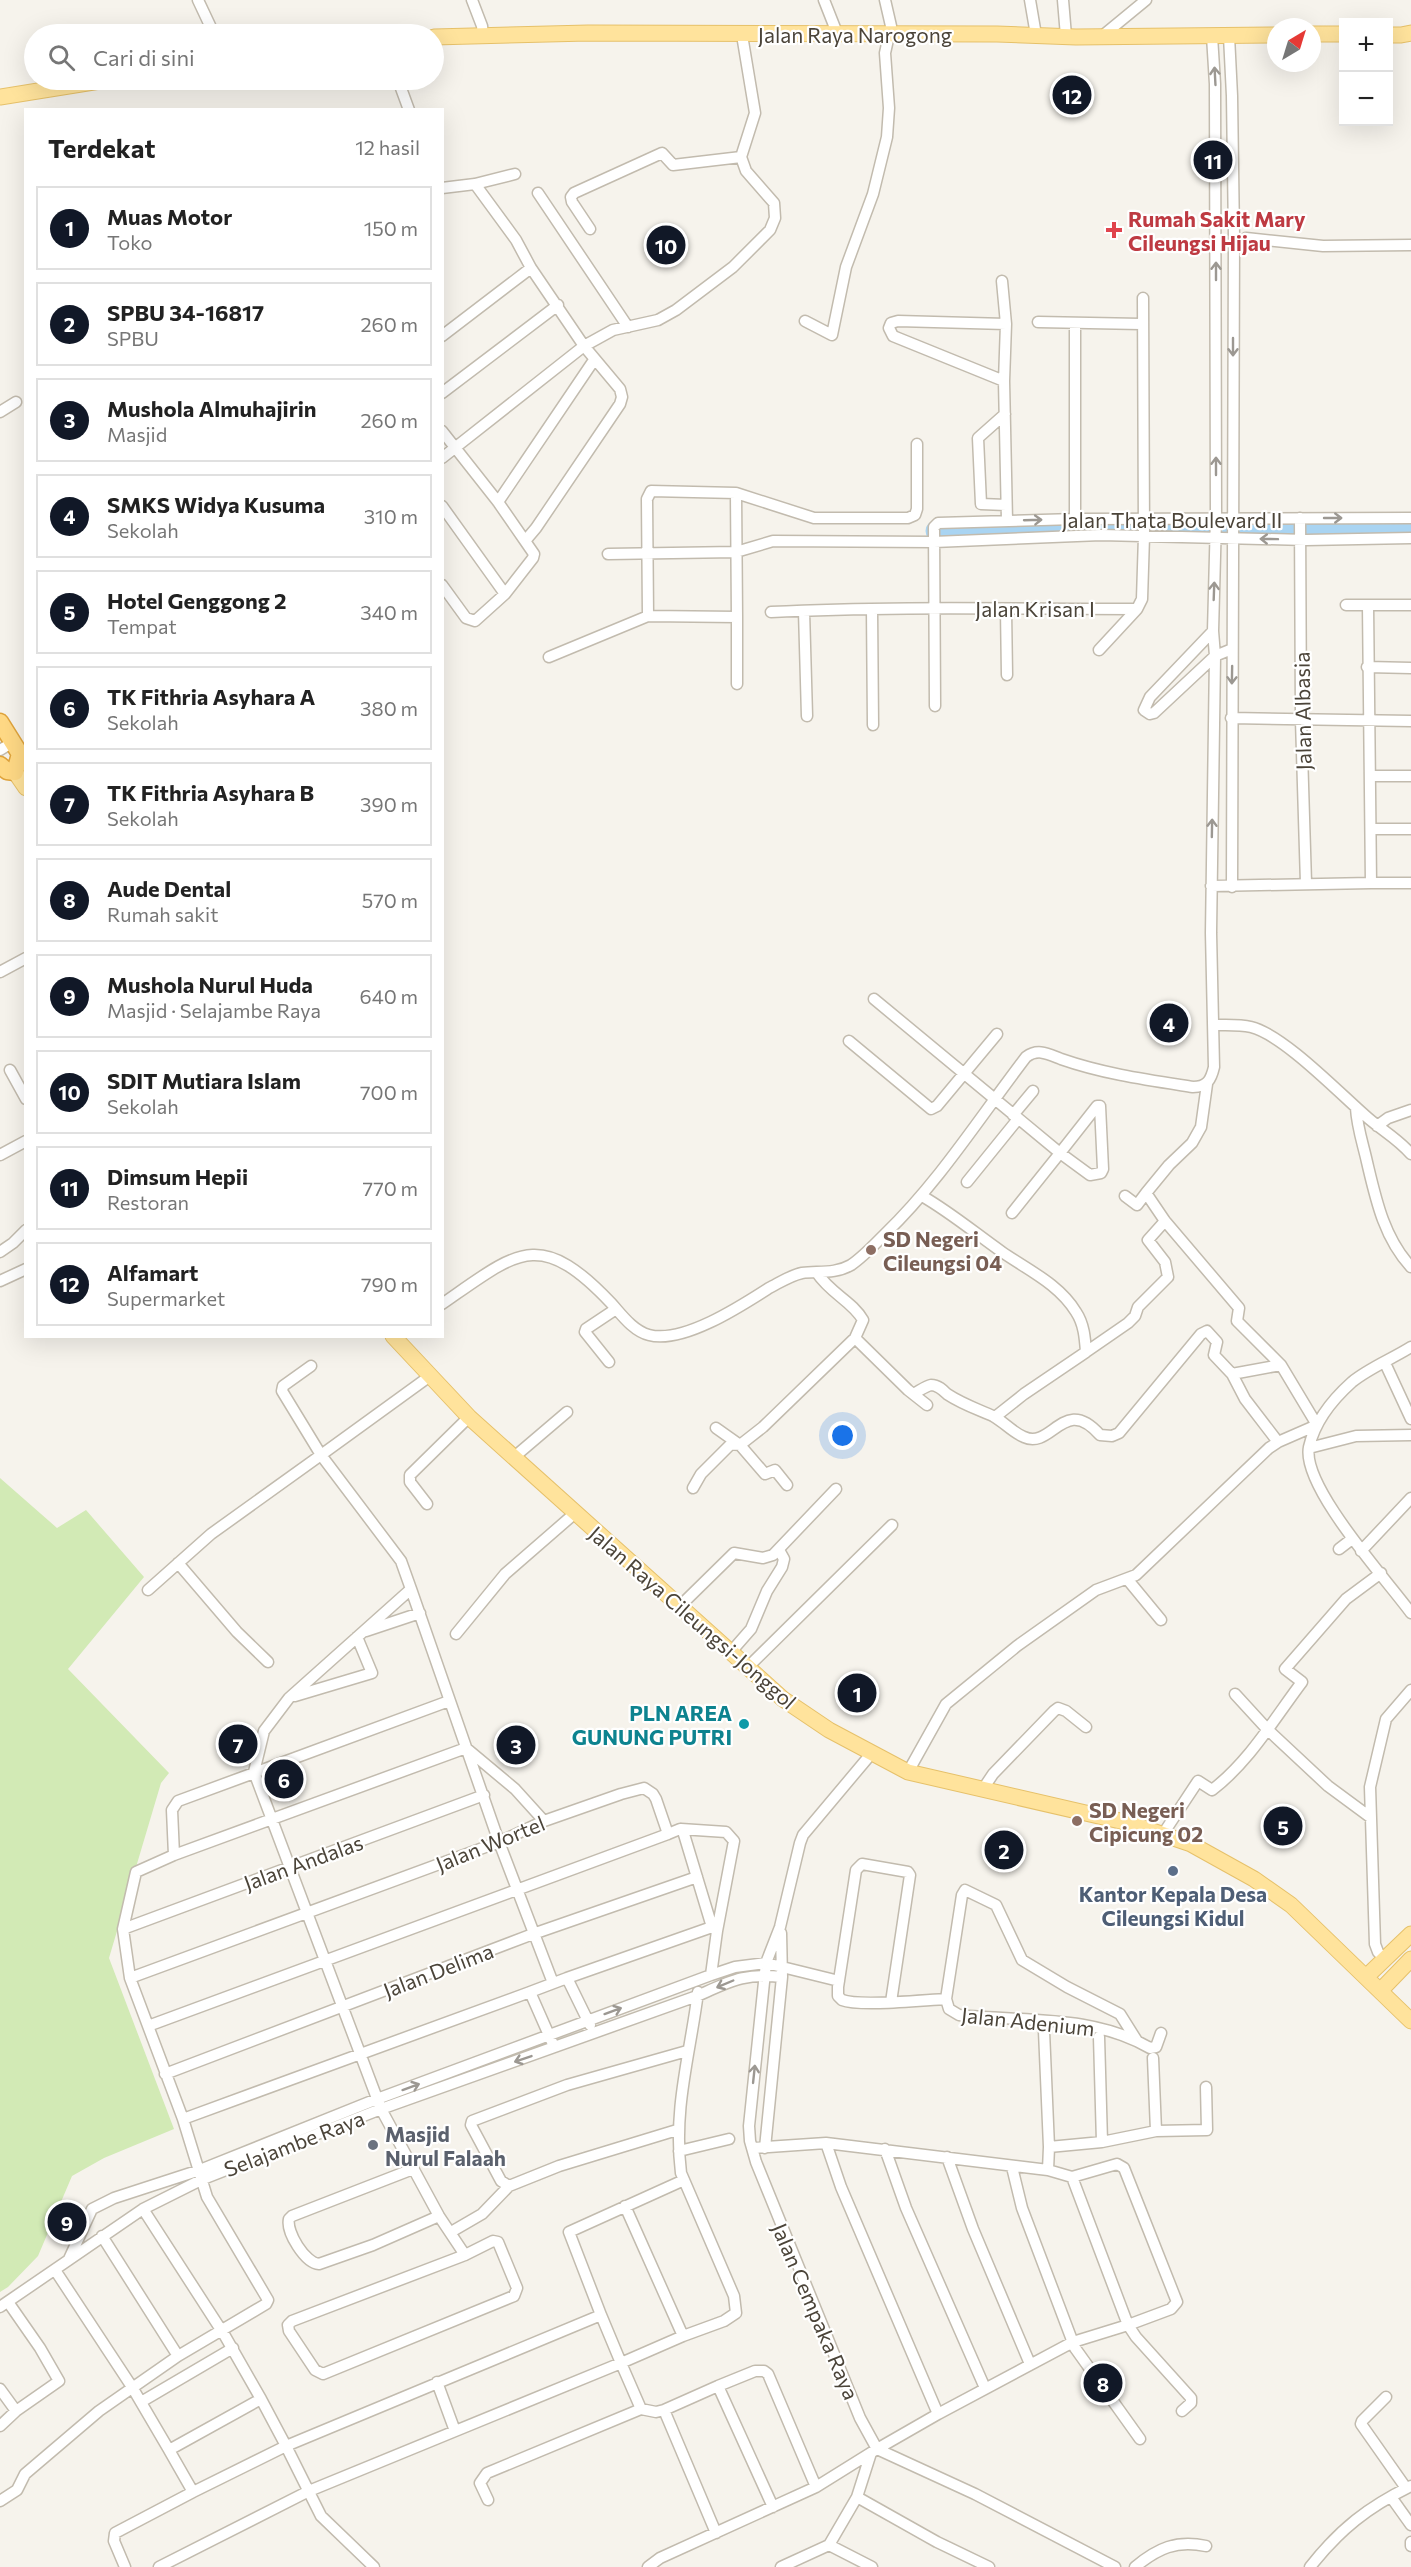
<!DOCTYPE html>
<html lang="id">
<head>
<meta charset="utf-8">
<style>
	:root { --surface:#fff; --page:#f6f6f6; --text:#222; --muted:#767676; --line:#e0e0e0; --accent:#111827 }
	body { margin:0; font-family:Commissioner,sans-serif; background:var(--page); color:var(--text) }
	.controls { position:absolute; right:18px; top:18px; display:grid; overflow:hidden; border-radius:0px; box-shadow:0 6px 24px #0002 }
	.controls button { width:54px; height:54px; display:grid; place-items:center; padding:0; border:0; border-bottom:2px solid var(--line); background:var(--surface); color:var(--text); font:30px sans-serif }
	.compass { position:absolute; left:1267px; top:18px; width:54px; height:54px; border-radius:50%; background:var(--surface); box-shadow:0 6px 24px #0002; rotate:38deg }
	.you { position:absolute; left:843px; top:1436px; width:21px; height:21px; margin:-15px; border:4px solid #fff; border-radius:50%; background:#1a73e8; box-shadow:0 0 0 9px #1a73e833 }
	.badge { display:grid; place-items:center; width:39px; height:39px; border-radius:50%; background:var(--accent); color:#fff; font-size:20px; font-weight:700 }
	.pin { position:absolute; translate:-50% -50%; border:3px solid #fff; box-shadow:0 2px 6px #0006 }
	.list { margin:0; padding:0; list-style:none }
	h2 { display:flex; justify-content:space-between; align-items:center; height:78px; margin:0; padding:0 24px; font-size:26px }
	h2 small { font-size:20px; font-weight:400; color:var(--muted) }
	.list li { display:grid; grid-template-columns:39px 1fr auto; gap:18px; align-items:center; box-sizing:border-box; height:84px; margin:0 12px 12px; padding:0 12px; border:2px solid var(--line); border-radius:0px }
	.list b { display:block; font-size:22px; white-space:nowrap }
	.list p { margin:0; font-size:20px; white-space:nowrap; color:var(--muted) }
	.list em { font-size:20px; font-style:normal; color:var(--muted) }
	.icon { flex:none; width:33px; height:33px; fill:none; stroke:currentColor; stroke-width:2; stroke-linecap:round; stroke-linejoin:round }
	.map { position:relative; flex:none; width:1411px; height:2567px; overflow:hidden }
	.search { position:absolute; background:var(--surface); box-shadow:0 6px 24px #0002; left:24px; top:24px; width:420px; height:66px; display:flex; align-items:center; gap:15px; box-sizing:border-box; padding:0 21px; border-radius:33px; color:var(--muted); font-size:22px }
	.panel { position:absolute; background:var(--surface); box-shadow:0 6px 24px #0002; left:24px; top:108px; width:420px; height:1230px; border-radius:0px }
	.map>svg:first-child { display:block }
</style>
</head>
<body>
<div class="map">
<svg width="1411" height="2567" viewBox="0 0 1411 2567">
	<rect width="100%" height="100%" fill="#f6f3ec"/>
	<path fill="#d2eab5" d="M0 1478 57 1528 86 1510 144 1577 68 1669 169 1773 161 1783 109 1958 174 2129 104 2158 72 2176 38 2256 8 2287 0 2292Z"/>
	<g fill="none" stroke-linecap="round" stroke-linejoin="round">
		<path stroke="#a9d4f2" stroke-width="21" d="M936 531 1411 529"/>
		<g stroke="#c2bbae" stroke-width="13">
			<path id="minor" d="M198 0 214 34
				M472 0 482 26 483 36
				M824 0 837 33
				M1030 0 1036 35
				M1063 0 1066 36
				M1229 36 1232 96 1234 237 1232 887
				M1101 37 1146 0
				M398 80 409 110
				M442 188 475 184 515 174
				M538 193 628 327
				M590 229 572 202 571 197 574 193 662 153 673 165 741 157
				M1246 238 1323 246 1411 245
				M1002 281 1006 324 1004 381 1007 521
				M805 321 832 335 846 267 873 194 887 137 889 108 885 53 891 26 885 0
				M1038 322 1141 324
				M1075 323V519
				M442 336 531 268
				M1004 381 893 336 889 328 891 323 898 321 1006 324
				M442 393 558 305
				M0 412 16 402
				M1005 414 978 438 981 504 1006 505
				M442 431 498 502 525 541
				M442 458 584 346 613 330 658 320 676 310 733 267 770 230 775 218 774 203 746 171 741 157 755 113 742 35
				M498 502 594 360
				M442 506 505 594
				M1300 518 1301 720 1306 883
				M608 554 736 552 773 541 934 542 1101 535 1306 540 1411 538
				M442 585 466 618 475 621 505 594 533 558 534 554 525 541 536 528 620 404 622 397 620 389 584 346 531 268 516 240 475 184
				M1346 605H1411
				M1368 605 1371 883H1411
				M872 609 873 725
				M1006 610 1007 675
				M804 611 807 716
				M771 612C893 606 1015 609 1137 609
				M648 616 737 617 736 493
				M737 617V684
				M1213 631 1150 697 1144 710 1150 714 1154 713 1215 656 1232 649
				M1099 650 1137 609 1142 599 1144 536 1143 298
				M549 657 648 616 647 499 651 491 736 493 814 518H908L915 515 917 509V444
				M1367 667 1411 668
				M935 706 934 527 938 523 1075 519 1411 518
				M1231 718 1411 721
				M0 750 13 742
				M1370 776H1411
				M1371 829H1411
				M1211 886 1371 883
				M0 972 26 958
				M874 999 1060 1153 1097 1106H1100
				M1213 1025C1226 1025 1239 1024 1251 1027 1284 1035 1341 1095 1368 1118 1383 1131 1398 1139 1411 1154
				M849 1041 931 1109 937 1106 997 1034
				M10 1070 26 1099
				M1207 1084 1201 1127 1192 1143 1169 1165 1146 1193 1165 1221 1239 1308 1237 1321 1281 1365 1317 1425
				M1356 1108C1357 1127 1363 1144 1367 1162 1376 1200 1384 1238 1411 1267
				M1013 1115 1033 1091
				M1377 1126 1388 1118 1411 1110
				M0 1155 26 1141
				M967 1182 1018 1119
				M922 1196C950 1212 975 1233 1002 1252 1028 1270 1059 1284 1076 1312 1084 1324 1085 1338 1086 1352L1024 1394 995 1417
				M1125 1196 1137 1205 1146 1193
				M1012 1213 1060 1153 1090 1175 1101 1173 1103 1169 1100 1106
				M0 1252 13 1243 26 1230
				M0 1281 26 1269
				M442 1304C517 1252 539 1227 611 1303 621 1314 633 1331 649 1335 683 1344 741 1306 769 1288 779 1283 791 1275 802 1273 819 1271 835 1274 851 1265 863 1257 874 1245 885 1234 939 1182 980 1117 1026 1057 1038 1048 1048 1054 1061 1059 1104 1074 1148 1080 1193 1087 1207 1087 1211 1080 1214 1067L1211 933 1215 656 1213 631 1216 518 1215 84 1212 36
				M855 1338 908 1390 927 1405
				M1411 1347C1392 1359 1369 1368 1352 1382 1333 1399 1315 1421 1309 1447 1301 1486 1387 1580 1411 1613
				M1086 1352 1128 1323 1135 1316 1138 1307 1168 1277 1165 1262 1148 1240 1165 1221
				M609 1362 585 1332 586 1329 616 1309
				M1385 1363 1411 1419
				M1232 1374 1281 1365
				M430 1376 321 1455 401 1561 411 1589 289 1698 264 1731 254 1772 381 2109 439 2216 465 2255
				M915 1393C919 1391 926 1386 931 1385 938 1385 943 1390 947 1394 962 1404 977 1409 993 1416 1004 1422 1012 1432 1024 1437 1052 1450 1064 1394 1100 1435L1112 1436 1119 1433 1201 1334 1207 1331 1217 1342 1214 1355 1232 1374 1245 1399 1278 1442
				M716 1428 740 1445 763 1427 855 1338 863 1320C852 1301 831 1294 817 1273
				M1309 1448 1356 1436 1411 1435
				M513 1458 567 1412
				M693 1488 701 1474 731 1444 740 1445 765 1474 775 1470 787 1485
				M427 1504 410 1482V1475L469 1417
				M1339 1549 1352 1539
				M1361 1551 1411 1498
				M178 1563 237 1632 268 1662
				M1128 1580 1161 1620
				M411 1589 499 1842 553 1983
				M148 1590 211 1534 321 1455 282 1391 283 1386 311 1366
				M679 1607 734 1553 763 1558 773 1555 836 1489
				M366 1631 420 1613
				M456 1634 505 1574 574 1514
				M730 1653 751 1629 767 1591 782 1567 784 1559 779 1550
				M747 1668 892 1525
				M1235 1694 1268 1730 1328 1786 1370 1817
				M295 1696 372 1673 357 1637
				M871 1754 803 1835 800 1843 780 1927 766 1963 749 2126 750 2141 756 2162 860 2418 877 2449 975 2494 1115 2567
				M908 1772 946 1704 1017 1646 1096 1590 1136 1575 1269 1448 1278 1442 1317 1425
				M983 1789 993 1774 1054 1711 1058 1708 1066 1711 1086 1727
				M681 1829 726 1832 734 1841 717 1931
				M1163 1834 1198 1781 1212 1790C1249 1762 1274 1719 1302 1682L1285 1669 1346 1599 1381 1573
				M174 1855 172 1810 178 1801 449 1701
				M123 1929 484 1795
				M1385 1959 1378 1952 1375 1944 1370 1787 1386 1719 1411 1690
				M130 1978 499 1842 544 1821 621 1794 644 1788 653 1794 656 1799 668 1834 680 1829 683 1831 712 1927 717 1931 711 1975
				M567 1978 712 1927
				M946 1999 962 1895 965 1890 996 1905 1022 1960 1067 1987 1120 2014 1137 2041
				M891 2002 910 1875 908 1872 862 1864 856 1870 838 1987V1996L842 2000C860 2007 924 2000 946 1999L949 2009 959 2015C1024 2022 1091 2014 1150 2048L1156 2047 1161 2033
				M148 2026 668 1834
				M1044 2031 1049 2147
				M1099 2037 1102 2142
				M552 2042 530 1992 567 1978 590 2025
				M1153 2058 1156 2131
				M165 2074 533 1934 697 1877
				M183 2119 530 1992
				M677 2130 559 2166 509 2186 501 2181 471 2125 472 2121 567 2085 687 2051
				M826 2143 841 2187 938 2414
				M765 2148 782 1977 781 1933
				M885 2149 906 2208 985 2388
				M679 2151 729 2139
				M947 2157 973 2229 1030 2364
				M1012 2167 1022 2208 1075 2348 1140 2439
				M413 2169 292 2216 289 2219C286 2232 305 2263 319 2264L373 2245 439 2216
				M1048 2170 1049 2147 1102 2142 1156 2131 1207 2130 1206 2087
				M1072 2177 1117 2164 1124 2168 1177 2302 1171 2309 1128 2325 1136 2337 1191 2398V2403L1182 2411
				M625 2206 683 2336
				M451 2232 482 2214 509 2186
				M102 2236 178 2356
				M493 2241 498 2242 517 2288 514 2296 323 2374 315 2370 289 2331 288 2325 292 2321 465 2255Z
				M69 2259 92 2209 114 2198 200 2170 377 2099 711 1975 735 1967 766 1963 839 1981
				M55 2270 132 2387 169 2450 261 2399 225 2336 143 2209
				M0 2307 143 2209 203 2179 381 2109 697 1996C731 1981 744 1973 782 1977
				M601 2315 621 2363 683 2336 724 2321 736 2313 734 2296 681 2173C673 2108 690 2055 698 1992
				M437 2382 455 2431
				M0 2389 16 2411
				M1386 2397 1362 2421 1361 2424 1406 2488
				M141 2402 233 2348
				M664 2410 716 2533
				M0 2426 16 2411 59 2381 40 2348 8 2302
				M169 2450 193 2492 286 2446 261 2399
				M857 2497 937 2542 989 2567
				M1391 2497 1411 2525
				M488 2500 480 2483 487 2473 641 2409 656 2412 664 2410 718 2386
				M0 2501 17 2490 25 2474 99 2411 178 2356 266 2304 268 2300 207 2197 183 2119 130 1978 123 1929 136 1872 174 1855 466 1748 515 1789 544 1821
				M773 2507 718 2386 755 2371H764L768 2374 816 2487
				M1411 2542V2546
				M829 2545 872 2567
				M125 2567 114 2541 115 2533 193 2492
				M159 2567 309 2491 621 2363 641 2409
				M374 2567 321 2516 286 2446 601 2315 569 2232 684 2180
				M648 2567 660 2558 816 2487 877 2449 938 2414 1073 2342 1128 2325 1072 2177 1048 2170 826 2143 753 2148
				M781 2567 829 2545 857 2497 871 2453
				M1135 2567C1158 2548 1176 2540 1206 2546
				M1310 2567C1340 2529 1368 2507 1411 2486"/>
		</g>
		<g stroke="#e6c16a" stroke-width="17">
			<path id="primary" d="M1312 34H1344
				M1388 35H1401L1411 33
				M434 37 588 33 997 34 1076 37 1276 35
				M0 97 106 80
				M15 772 26 788
				M393 1336 469 1417 783 1699 829 1730 908 1772 1129 1823 1191 1844 1254 1879 1291 1905 1411 2021
				M1366 1977 1411 1934
				M1380 1991 1411 1959"/>
		</g>
		<g stroke="#e0a43c" stroke-width="19">
			<path id="trunk" d="M0 722 20 754 15 772 7 771 0 765"/>
		</g>
		<use href="#minor" stroke="#fff" stroke-width="10"/>
		<use href="#primary" stroke="#ffe39c" stroke-width="15"/>
		<use href="#trunk" stroke="#ffd985" stroke-width="16"/>
	</g>
	<defs><path id="oneway-shaft" d="M-6 0H5M1.5-3L5.5 0L1.5 3" fill="none" stroke-width="1.6" stroke-linecap="round" stroke-linejoin="round" transform="scale(1.5)"/></defs>
	<g stroke="#9c9892">
		<use href="#oneway-shaft" transform="translate(1215 76) rotate(-93)"/>
		<use href="#oneway-shaft" transform="translate(1216 271) rotate(-90)"/>
		<use href="#oneway-shaft" transform="translate(1233 347) rotate(90)"/>
		<use href="#oneway-shaft" transform="translate(1216 466) rotate(-90)"/>
		<use href="#oneway-shaft" transform="translate(1333 518)"/>
		<use href="#oneway-shaft" transform="translate(1033 520) rotate(-2)"/>
		<use href="#oneway-shaft" transform="translate(1269 539) rotate(-179)"/>
		<use href="#oneway-shaft" transform="translate(1214 591) rotate(-88)"/>
		<use href="#oneway-shaft" transform="translate(1232 675) rotate(91)"/>
		<use href="#oneway-shaft" transform="translate(1212 828) rotate(-89)"/>
		<use href="#oneway-shaft" transform="translate(725 1984) rotate(157)"/>
		<use href="#oneway-shaft" transform="translate(613 2011) rotate(-20)"/>
		<use href="#oneway-shaft" transform="translate(523 2059) rotate(161)"/>
		<use href="#oneway-shaft" transform="translate(754 2074) rotate(-84)"/>
		<use href="#oneway-shaft" transform="translate(411 2087) rotate(-20)"/>
	</g>
	<path fill="#e0444e" stroke="#fff" stroke-width="2" d="M1111 221h6v6h6v6h-6v6h-6v-6h-6v-6h6z"/>
	<g fill="#8d6e63" stroke="#fff" stroke-width="2">
		<circle cx="871" cy="1250" r="6"/>
		<circle cx="1077" cy="1821" r="6"/>
	</g>
	<circle fill="#0f9aa8" stroke="#fff" stroke-width="2" cx="744" cy="1724" r="6"/>
	<circle fill="#5c6f8a" stroke="#fff" stroke-width="2" cx="1173" cy="1871" r="6"/>
	<circle fill="#6b7280" stroke="#fff" stroke-width="2" cx="373" cy="2145" r="6"/>
	<g text-anchor="middle" dominant-baseline="central" stroke-width="4.5" stroke-linejoin="round" paint-order="stroke">
		<g font-size="21" fill="#4b4439" stroke="#fff">
			<text x="855" y="34">Jalan Raya Narogong</text>
			<text x="1172" y="519">Jalan Thata Boulevard II</text>
			<text x="1035" y="608">Jalan Krisan I</text>
			<text transform="translate(1302 711) rotate(-91)">Jalan Albasia</text>
			<text transform="translate(693 1617) rotate(41)">Jalan Raya Cileungsi-Jonggol</text>
			<text transform="translate(490 1843) rotate(-22)">Jalan Wortel</text>
			<text transform="translate(303 1862) rotate(-20)">Jalan Andalas</text>
			<text transform="translate(438 1970) rotate(-21)">Jalan Delima</text>
			<text transform="translate(1028 2021) rotate(6)">Jalan Adenium</text>
			<text transform="translate(294 2143) rotate(-21)">Selajambe Raya</text>
			<text transform="translate(816 2311) rotate(67)">Jalan Cempaka Raya</text>
		</g>
		<g font-size="21" font-weight="bold" fill="#be3a42" stroke="#fff" text-anchor="start">
			<text x="1128" y="218">Rumah Sakit Mary<tspan x="1128" dy="24">Cileungsi Hijau</tspan></text>
		</g>
		<g font-size="21" font-weight="bold" fill="#785e54" stroke="#fff" text-anchor="start">
			<text x="883" y="1238">SD Negeri<tspan x="883" dy="24">Cileungsi 04</tspan></text>
			<text x="1089" y="1809">SD Negeri<tspan x="1089" dy="24">Cipicung 02</tspan></text>
		</g>
		<g font-size="21" font-weight="bold" fill="#0d838f" stroke="#fff" text-anchor="end">
			<text x="732" y="1712">PLN AREA<tspan x="732" dy="24">GUNUNG PUTRI</tspan></text>
		</g>
		<g font-size="21" font-weight="bold" fill="#4e5e75" stroke="#fff">
			<text x="1173" y="1893">Kantor Kepala Desa<tspan x="1173" dy="24">Cileungsi Kidul</tspan></text>
		</g>
		<g font-size="21" font-weight="bold" fill="#5b616d" stroke="#fff" text-anchor="start">
			<text x="385" y="2133">Masjid<tspan x="385" dy="24">Nurul Falaah</tspan></text>
		</g>
	</g>
</svg>
<div class="controls">
<button>+</button>
<button>−</button>
</div>
<svg class="compass" viewBox="-18 -18 36 36"><path d="M0-13l5 13h-10z" fill="#e53935"/><path d="M0 13l5-13h-10z" fill="#767676"/></svg>
<div class="you"></div>
<div class="pin badge" style="left:857px;top:1693px">1</div>
<div class="pin badge" style="left:1004px;top:1850px">2</div>
<div class="pin badge" style="left:516px;top:1745px">3</div>
<div class="pin badge" style="left:1169px;top:1023px">4</div>
<div class="pin badge" style="left:1283px;top:1826px">5</div>
<div class="pin badge" style="left:284px;top:1779px">6</div>
<div class="pin badge" style="left:238px;top:1744px">7</div>
<div class="pin badge" style="left:1103px;top:2383px">8</div>
<div class="pin badge" style="left:67px;top:2222px">9</div>
<div class="pin badge" style="left:666px;top:245px">10</div>
<div class="pin badge" style="left:1213px;top:160px">11</div>
<div class="pin badge" style="left:1072px;top:95px">12</div>
<div class="search"><svg class="icon" aria-label="search" viewBox="0 0 24 24"><circle cx="10" cy="10" r="6"/><path d="M15 15l6 6"/></svg>Cari di sini</div>
<section class="panel">
<h2>Terdekat<small>12 hasil</small></h2>
<ul class="list">
<li><span class="badge">1</span><div><b>Muas Motor</b><p>Toko</p></div><em>150 m</em></li>
<li><span class="badge">2</span><div><b>SPBU 34-16817</b><p>SPBU</p></div><em>260 m</em></li>
<li><span class="badge">3</span><div><b>Mushola Almuhajirin</b><p>Masjid</p></div><em>260 m</em></li>
<li><span class="badge">4</span><div><b>SMKS Widya Kusuma</b><p>Sekolah</p></div><em>310 m</em></li>
<li><span class="badge">5</span><div><b>Hotel Genggong 2</b><p>Tempat</p></div><em>340 m</em></li>
<li><span class="badge">6</span><div><b>TK Fithria Asyhara A</b><p>Sekolah</p></div><em>380 m</em></li>
<li><span class="badge">7</span><div><b>TK Fithria Asyhara B</b><p>Sekolah</p></div><em>390 m</em></li>
<li><span class="badge">8</span><div><b>Aude Dental</b><p>Rumah sakit</p></div><em>570 m</em></li>
<li><span class="badge">9</span><div><b>Mushola Nurul Huda</b><p>Masjid · Selajambe Raya</p></div><em>640 m</em></li>
<li><span class="badge">10</span><div><b>SDIT Mutiara Islam</b><p>Sekolah</p></div><em>700 m</em></li>
<li><span class="badge">11</span><div><b>Dimsum Hepii</b><p>Restoran</p></div><em>770 m</em></li>
<li><span class="badge">12</span><div><b>Alfamart</b><p>Supermarket</p></div><em>790 m</em></li>
</ul>
</section>
</div>
</body>
</html>
